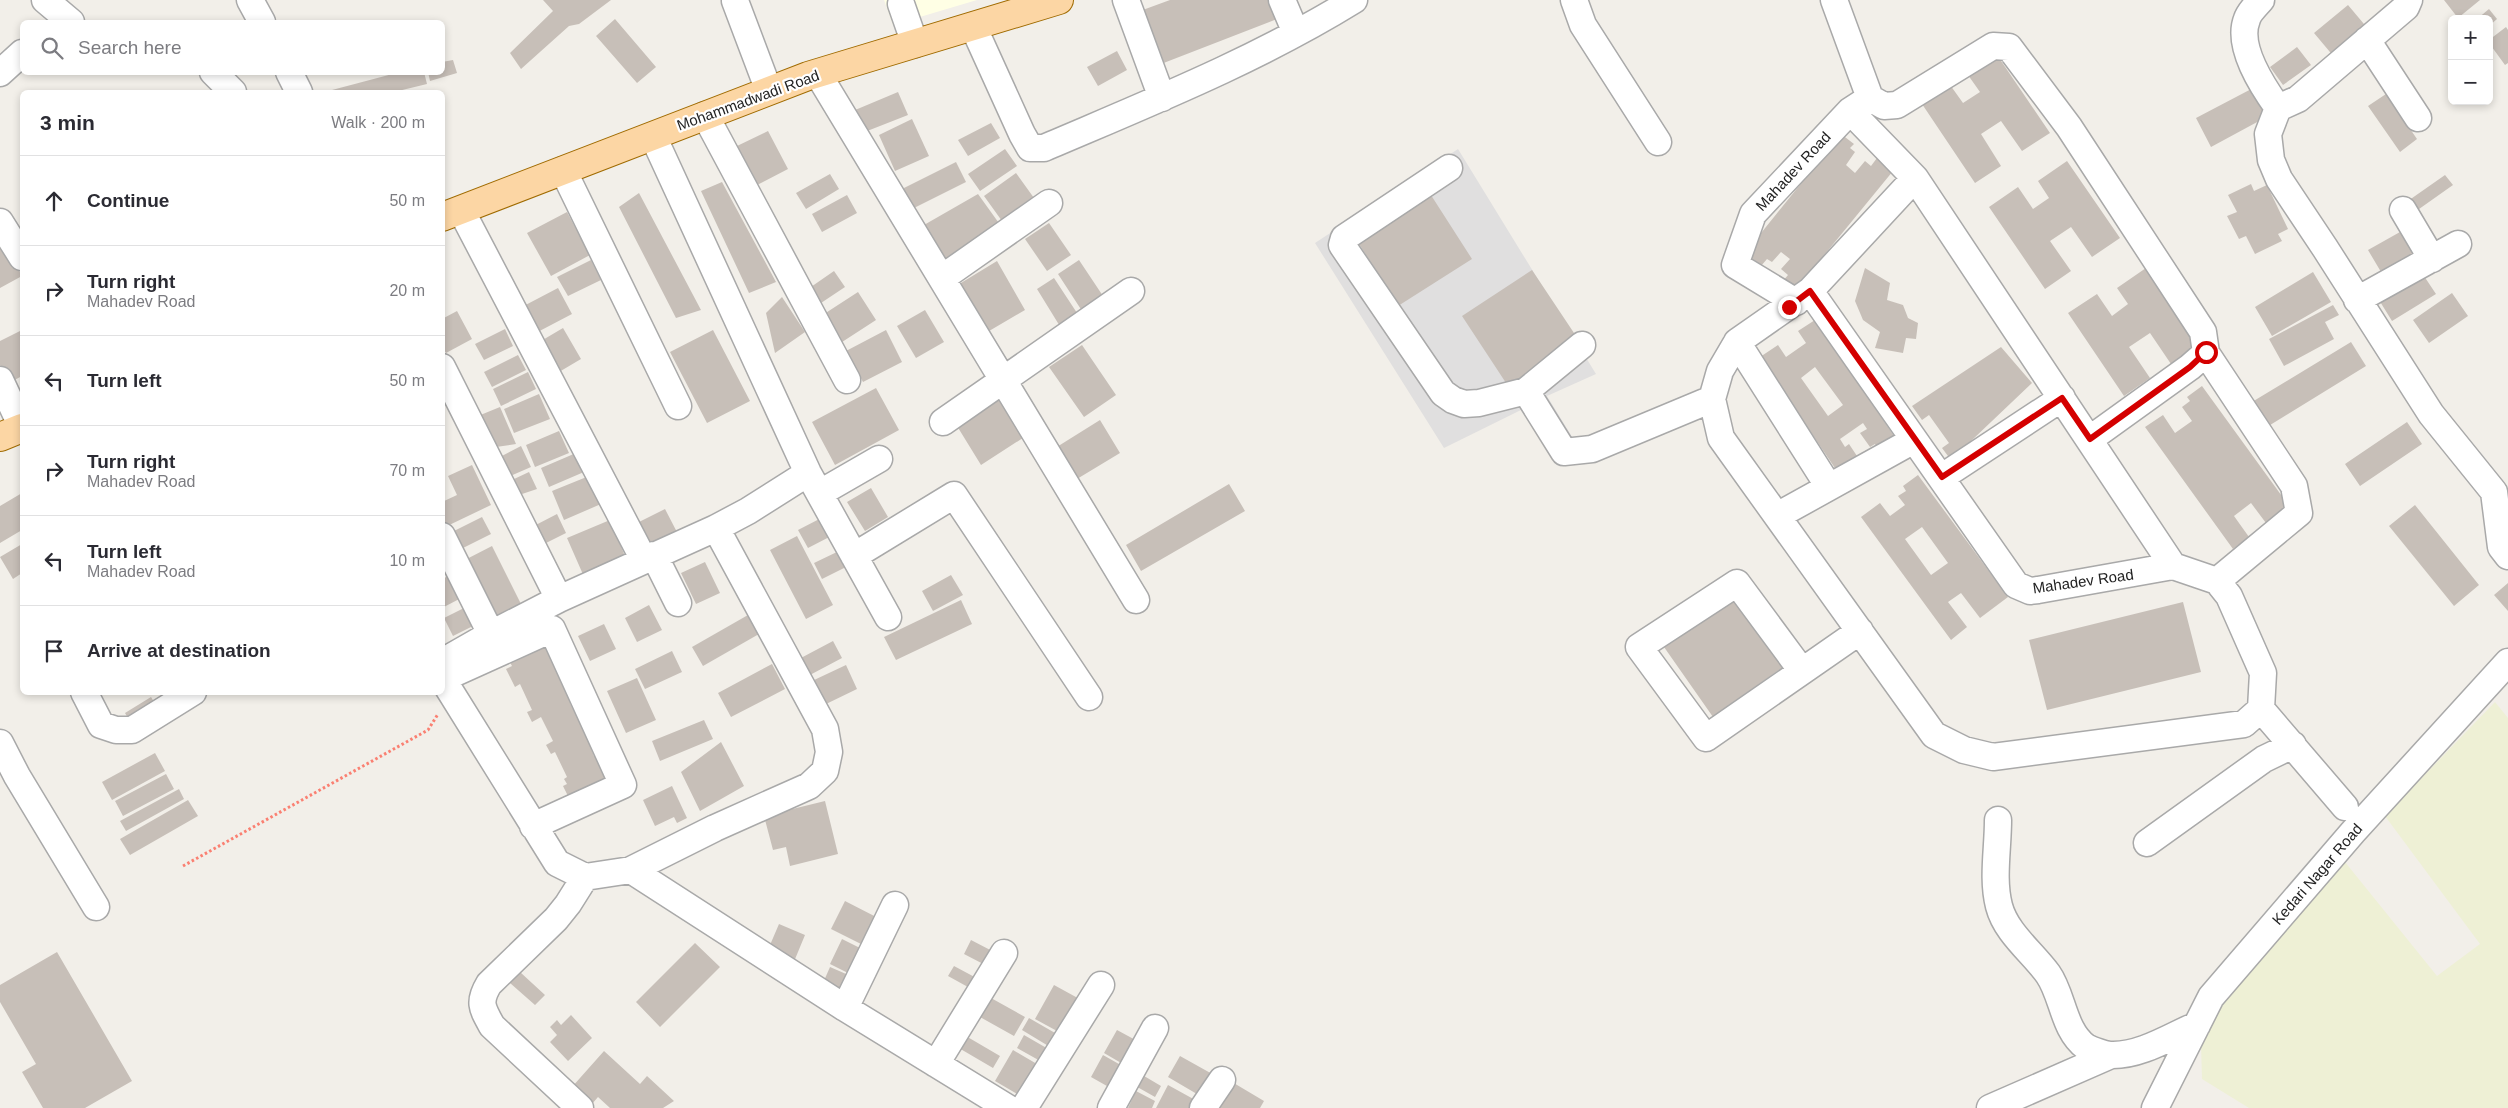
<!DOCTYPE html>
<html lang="en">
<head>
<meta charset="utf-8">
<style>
	:root { --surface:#fff; --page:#f7f7f7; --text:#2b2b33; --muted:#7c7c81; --line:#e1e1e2 }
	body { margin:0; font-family:Helvetica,sans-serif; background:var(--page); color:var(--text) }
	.controls { position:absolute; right:15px; top:15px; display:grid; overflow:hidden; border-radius:8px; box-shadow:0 2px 8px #0003 }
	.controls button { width:45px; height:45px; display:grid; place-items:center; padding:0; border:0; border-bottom:1px solid var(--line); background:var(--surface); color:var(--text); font:25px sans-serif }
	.stop { position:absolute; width:15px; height:15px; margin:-11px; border:4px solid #d40000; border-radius:50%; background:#fff }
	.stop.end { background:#d40000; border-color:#fff; box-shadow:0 1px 5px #0008 }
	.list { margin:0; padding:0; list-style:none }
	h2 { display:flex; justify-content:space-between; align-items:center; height:65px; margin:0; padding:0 20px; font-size:21px }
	h2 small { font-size:16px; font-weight:400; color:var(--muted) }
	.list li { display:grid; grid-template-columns:32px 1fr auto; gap:15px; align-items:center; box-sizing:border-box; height:90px; padding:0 20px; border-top:1px solid var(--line) }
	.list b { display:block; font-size:19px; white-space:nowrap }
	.list p { margin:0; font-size:16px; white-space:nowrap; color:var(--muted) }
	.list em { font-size:16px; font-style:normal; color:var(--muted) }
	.icon { flex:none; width:28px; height:28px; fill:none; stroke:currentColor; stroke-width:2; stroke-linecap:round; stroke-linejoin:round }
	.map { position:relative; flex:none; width:2508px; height:1108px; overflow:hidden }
	.search { position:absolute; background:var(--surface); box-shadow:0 2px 8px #0003; left:20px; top:20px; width:425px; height:55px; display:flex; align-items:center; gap:12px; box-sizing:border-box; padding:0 18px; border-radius:8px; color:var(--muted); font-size:19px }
	.panel { position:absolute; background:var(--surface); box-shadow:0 2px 8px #0003; left:20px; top:90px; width:425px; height:605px; border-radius:8px }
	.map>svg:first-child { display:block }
</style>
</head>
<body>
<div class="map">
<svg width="2508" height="1108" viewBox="0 0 2508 1108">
	<rect width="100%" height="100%" fill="#f2efe9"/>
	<path fill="#e0dfdf" d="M1458 149 1596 374 1547 396 1574 440 1550 455 1523 409 1444 448 1315 243Z"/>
	<path fill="#ffffe5" d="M884 0H977L893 25Z"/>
	<path fill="#eef0d5" d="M2495 702 2508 718V1108H2249L2202 1079 2201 1044 2224 997 2345 862 2437 976 2480 944 2385 816Z"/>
	<path fill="#c7bfb8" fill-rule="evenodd" d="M543 0H611L579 24 569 26 521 69 510 53 553 11Z
		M1170 0H1275L1282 17 1161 64 1140 11Z
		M2444 0H2480L2458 18Z
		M2348 5 2369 30 2335 58 2314 33Z
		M2489 9 2497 19 2489 26V19H2477Z
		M615 19 656 67 637 83 596 36Z
		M2506 27 2508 30V63L2505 65 2489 43V40Z
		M2297 47 2311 65 2283 85 2270 67Z
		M1117 51 1127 70 1098 86 1087 67Z
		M1997 55 2050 133 2022 151 2001 121 1981 134 2001 166 1975 183 1920 101 1948 82 1963 103 1980 92 1968 75Z
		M453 60 457 73 430 81 428 72H442V62Z
		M400 72H424L427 84 394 92H332V90Z
		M2257 86 2272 114 2211 147 2196 118Z
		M898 92 908 115 857 135 848 113Z
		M2386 94 2417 139 2400 152 2368 106Z
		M912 119 929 156 895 171 879 135Z
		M991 123 1000 138 968 156 958 140Z
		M768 131 788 169 757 185 737 146Z
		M1841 134 1854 144 1850 148 1855 152 1846 165 1855 173 1865 161 1871 166 1877 158 1893 171 1794 292 1782 282 1788 275 1781 269 1790 259 1781 252 1772 262 1767 259 1761 266 1745 253Z
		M1005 149 1017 166 980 191 968 174Z
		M2067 161 2120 238 2092 257 2071 227 2050 241 2071 271 2045 289 1989 207 2018 187 2033 209 2049 198 2038 181Z
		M956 162 966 182 910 210 900 190Z
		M1016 173 1034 198 1002 221 984 196Z
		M830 174 839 189 806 209 796 193Z
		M2445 175 2453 185 2412 214 2405 203Z
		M722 182 776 282 749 293 701 191Z
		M2251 184 2254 191 2267 185 2288 229 2278 234 2282 241 2255 254 2246 236 2239 239 2227 216 2237 212 2228 195Z
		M1429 192 1472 259 1398 306 1356 239Z
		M639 193 701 310 676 318 619 207Z
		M978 194 1001 226 940 264 917 229Z
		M847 195 857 213 822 232 812 214Z
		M567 212 590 255 551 276 527 233Z
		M1049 223 1071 255 1047 271 1025 239Z
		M2400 232 2416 258 2384 277 2368 250Z
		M0 235 22 276 0 288Z
		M591 260 601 280 568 296 557 277Z
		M1079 260 1105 299 1084 314 1058 274Z
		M997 261 1025 310 984 334 956 286Z
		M1865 268 1890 283 1887 300 1903 305 1908 318 1918 323 1916 339 1906 338 1903 353 1875 348 1880 332 1863 320 1855 301Z
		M2146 268 2198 345 2171 364 2150 333 2129 347 2150 378 2124 396 2068 313 2097 294 2112 316 2128 304 2117 288Z
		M1532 270 1578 339 1508 386 1462 316Z
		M834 271 845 287 818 305 808 289Z
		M2313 272 2331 302 2272 336 2255 307Z
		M2422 273 2436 294 2392 321 2379 300Z
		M1054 278 1079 316 1061 328 1037 289Z
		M558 288 572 314 530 336 516 310Z
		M858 292 876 320 839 344 821 316Z
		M2452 293 2468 316 2429 343 2413 320Z
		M782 297 805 332 775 353 766 313Z
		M2333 305 2339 315 2325 322 2334 339 2284 366 2269 339Z
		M925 310 944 342 916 358 897 326Z
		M457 311 472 339 446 353 442 347V319Z
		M1815 320 1894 436 1877 448 1875 444 1870 447 1860 433 1867 429 1863 423 1840 439 1845 447 1849 444 1857 456 1854 458 1857 462 1839 474 1760 357 1778 345 1786 357 1806 343 1798 331ZM1815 367 1843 405 1828 416 1801 378Z
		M563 328 581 359 559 372 541 341Z
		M505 329 513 346 484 360 475 344Z
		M22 330V376L9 383 0 365V341Z
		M713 330 750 401 707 423 670 352Z
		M886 330 902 362 863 382 846 351Z
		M2351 342 2366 366 2262 430 2247 405Z
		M1082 345 1116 395 1084 417 1049 367Z
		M2001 347 2032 383 1951 460 1942 448 1949 443 1929 415 1922 420 1912 406Z
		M518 355 526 370 492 387 484 372Z
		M528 372 536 389 501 406 493 389Z
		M2202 386 2289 506 2266 523 2251 503 2234 516 2249 537 2233 549 2145 427 2163 415 2175 433 2192 421 2182 407 2190 401 2187 397Z
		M876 388 899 430 835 465 812 422Z
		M539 394 550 419 514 433 504 409Z
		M1005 396 1029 434 981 465 957 426Z
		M500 407 516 444 496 447 478 416Z
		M1100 420 1120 453 1072 482 1052 450Z
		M2407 422 2422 444 2360 486 2345 464Z
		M559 431 569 453 535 467 526 445Z
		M521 446 531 467 508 477 498 458Z
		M576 453 584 472 549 487 541 468Z
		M472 465 491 505 443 528 442 502 457 495 448 476Z
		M529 472 537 489 516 496 512 480Z
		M1918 475 2008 597 1980 618 1961 593 1948 602 1967 627 1951 640 1861 517 1880 503 1890 516 1905 505 1898 496 1906 491 1903 486ZM1922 527 1948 563 1931 575 1905 539Z
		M589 476 601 504 564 520 552 491Z
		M1229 484 1245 511 1141 571 1126 545Z
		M871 488 888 517 865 531 847 502Z
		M22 493V530L0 543V506Z
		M2415 505 2479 585 2454 606 2389 526Z
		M665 509 679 536 650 550 637 523Z
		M557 514 566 533 538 547 528 529Z
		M829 514 839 532 808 548 798 530Z
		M482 517 491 534 461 549 452 532Z
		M610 520 627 561 585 579 567 538Z
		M797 536 833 605 806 619 770 550Z
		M22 544V573L13 579 0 557Z
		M492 546 521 604 486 621 457 564Z
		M839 551 846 567 822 579 814 563Z
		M705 562 720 593 696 604 681 573Z
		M453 574 465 596 442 608V579Z
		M951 575 963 595 933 611 922 591Z
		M2508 583V611L2494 595Z
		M1736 596 1786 665 1713 717 1664 647Z
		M961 600 972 624 896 660 884 637Z
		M2183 602 2201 672 2047 710 2029 640Z
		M470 605 479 623 453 636 444 618Z
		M649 605 662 630 637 642 625 618Z
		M748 615 759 634 703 666 692 647Z
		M604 624 616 649 590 661 578 636Z
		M551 637 577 699 570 703 582 726 597 743 590 746 594 756 600 753 611 776 569 798 563 786 567 784 564 779 567 777 555 752 551 754 546 745 553 741 541 717 532 722 527 712 532 710 520 684 515 687 506 669 512 666 505 653Z
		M833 641 842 658 808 676 799 659Z
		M672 651 682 672 645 689 635 669Z
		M772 664 785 689 731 717 718 693Z
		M846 665 857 689 824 705 812 681Z
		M637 678 656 720 626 733 607 691Z
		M151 697 158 708 132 725 125 713Z
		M704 720 713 739 660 761 652 741Z
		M721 742 744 786 700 811 681 772Z
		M155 753 165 771 112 800 102 782Z
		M166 774 174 789 123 816 115 801Z
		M672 786 687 818 677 823 674 817 655 826 643 800Z
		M179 789 184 799 126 831 120 821Z
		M188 800 198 816 130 855 120 839Z
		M825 801 838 854 790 866 786 847 773 850 764 816Z
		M845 901 882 920 867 947 831 929Z
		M779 924 805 935 793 964 767 952Z
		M842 939 866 951 854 976 830 964Z
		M971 940 996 953 989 967 964 954Z
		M695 943 720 967 660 1027 636 1002Z
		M57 952 132 1081 85 1108H43L22 1072 36 1064 0 1002V985Z
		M954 966 982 981 977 992 948 976Z
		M830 967 853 977 842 999 823 983Z
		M520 972 545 995 535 1005 510 983Z
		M1054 985 1085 1002 1076 1019 1067 1015 1057 1031 1035 1019Z
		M991 998 1025 1017 1014 1036 980 1017Z
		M571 1015 592 1038 568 1061 550 1042 557 1035 550 1027 557 1020 561 1025Z
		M1029 1018 1062 1037 1055 1050 1022 1030Z
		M1117 1030 1141 1043 1128 1067 1104 1053Z
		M959 1032 1000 1056 993 1068 952 1044Z
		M1024 1035 1050 1050 1042 1062 1017 1048Z
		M1013 1050 1042 1067 1024 1098 995 1081Z
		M604 1051 640 1084 647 1076 674 1101 663 1108H610L598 1097 592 1104 572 1087Z
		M1103 1055 1126 1068 1114 1090 1091 1077Z
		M1180 1056 1214 1075 1202 1097 1168 1077Z
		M1139 1073 1161 1086 1155 1097 1132 1084Z
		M1227 1079 1264 1101 1260 1108H1211Z
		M1168 1085 1197 1101 1194 1108H1156Z
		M1136 1091 1155 1101 1152 1108H1128Z"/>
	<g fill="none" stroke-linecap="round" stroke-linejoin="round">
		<g stroke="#a9a9a9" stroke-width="29">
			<path id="minor" d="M45 0 71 22
				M250 0 262 22
				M1126 0 1162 98
				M1282 0 1296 33
				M1574 0 1583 25 1658 142
				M1834 0 1870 98
				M2261 0C2256 6 2249 12 2247 19 2236 46 2263 87 2278 108L2298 99 2406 7 2409 0
				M735 1 769 91
				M901 4 915 44
				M973 26 1022 134 1030 148H1044C1149 103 1257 60 1354 0
				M2367 40 2418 118
				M213 72 233 92
				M289 72 299 92
				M0 73 22 53
				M818 74 1136 600
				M1870 98 1884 106 1897 105 1993 46 2009 47 2069 127 2203 332 2206 353 2190 367 2090 439
				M2278 108 2268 134 2271 160 2279 179 2325 248 2431 414 2494 492 2501 547 2508 556
				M705 115 847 380
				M653 136 808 473 888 617
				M1449 168 1344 238 1342 245 1443 393 1453 400 1464 404 1479 403 1526 391 1582 345
				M563 170 678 406
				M461 210 644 560
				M2403 210 2432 259
				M0 222 22 257
				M942 278 1049 203
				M1810 291 2016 585 2030 591 2038 590 2173 566 1915 178 1850 111 1870 98
				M2357 300 2458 244
				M1796 302 1735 265 1753 214 1850 111
				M1737 342 1720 371 1712 399 1721 438 1934 735 1964 750 1993 757 2244 724 2261 709 2263 673 2229 596 2217 581 2173 566
				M2206 353 2294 486 2299 513 2217 581
				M442 367 559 599
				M0 380 22 427
				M1526 391 1564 452 1592 449 1712 399
				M943 422 1131 291
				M1942 477 2062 398
				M1829 487 1737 342 1810 291 1915 178
				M820 493 879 459
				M1777 516 1914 440
				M442 536 491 634
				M654 555 678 603
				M854 556 954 495 1089 697
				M442 662 491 634 559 599 716 528 748 511 808 473
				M1802 671 1737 583 1639 647 1706 738 1860 631
				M446 677 552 629 623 785 533 826
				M442 678 557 863 585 877 631 870 845 1008 1008 1108
				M84 692 101 725 116 730H132L193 692
				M2261 709 2345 807
				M0 743 17 776 96 907
				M1998 820C1998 849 1992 879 1999 906 2006 933 2032 952 2048 974 2063 995 2063 1030 2086 1047 2091 1050 2106 1055 2111 1055 2141 1056 2171 1036 2197 1025
				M2147 843 2264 759 2293 745
				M631 870 715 828 809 786 825 771 829 752 825 729 716 528
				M845 1008 895 905
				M936 1064 1004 953
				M580 1108 492 1026C482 1008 478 1002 489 984L556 919 568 904 585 877
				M1024 1108 1101 985
				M1111 1108 1155 1028
				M1203 1108 1222 1080
				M1990 1108 2111 1055
				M2155 1108 2211 997 2353 832 2508 662"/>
		</g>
		<g stroke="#a06b00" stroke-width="30">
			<path id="major" d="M442 217 808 76 1059 0
				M0 437 22 428"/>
		</g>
		<path stroke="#fa8072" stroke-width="3" stroke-dasharray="2.5 2.5" stroke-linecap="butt" d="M183 866 428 730 438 714"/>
		<use href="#minor" stroke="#fff" stroke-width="26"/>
		<use href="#major" stroke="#fcd6a4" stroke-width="28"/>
	</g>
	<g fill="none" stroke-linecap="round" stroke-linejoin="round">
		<path stroke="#d40000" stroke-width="6" d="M1789 307 1810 291 1942 477 2062 398 2090 439 2190 367 2206 352"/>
	</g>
	<g text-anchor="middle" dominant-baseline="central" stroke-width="4.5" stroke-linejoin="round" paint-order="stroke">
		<g font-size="15" fill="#222" stroke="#fff">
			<text transform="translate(748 100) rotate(-20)">Mohammadwadi Road</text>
			<text transform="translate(1793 171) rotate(-47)">Mahadev Road</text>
			<text transform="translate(2083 581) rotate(-8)">Mahadev Road</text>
			<text transform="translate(2317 874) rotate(-49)">Kedari Nagar Road</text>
		</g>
	</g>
</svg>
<div class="controls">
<button>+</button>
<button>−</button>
</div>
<div class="stop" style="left:2206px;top:352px"></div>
<div class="stop end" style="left:1789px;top:307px"></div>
<div class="search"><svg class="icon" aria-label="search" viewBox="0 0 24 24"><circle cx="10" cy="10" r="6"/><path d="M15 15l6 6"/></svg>Search here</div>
<section class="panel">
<h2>3 min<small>Walk · 200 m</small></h2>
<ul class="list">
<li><svg class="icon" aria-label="ahead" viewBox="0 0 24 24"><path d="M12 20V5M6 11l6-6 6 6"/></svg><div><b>Continue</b></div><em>50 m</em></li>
<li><svg class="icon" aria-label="right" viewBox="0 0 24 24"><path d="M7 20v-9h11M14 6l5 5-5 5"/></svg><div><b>Turn right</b><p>Mahadev Road</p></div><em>20 m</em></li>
<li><svg class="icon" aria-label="left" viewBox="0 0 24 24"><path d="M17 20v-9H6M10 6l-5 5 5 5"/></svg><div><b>Turn left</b></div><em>50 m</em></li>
<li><svg class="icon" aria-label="right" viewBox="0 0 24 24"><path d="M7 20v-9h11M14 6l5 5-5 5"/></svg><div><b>Turn right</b><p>Mahadev Road</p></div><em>70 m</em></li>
<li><svg class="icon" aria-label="left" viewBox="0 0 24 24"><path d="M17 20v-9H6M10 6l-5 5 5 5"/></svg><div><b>Turn left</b><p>Mahadev Road</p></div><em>10 m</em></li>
<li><svg class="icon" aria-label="arrive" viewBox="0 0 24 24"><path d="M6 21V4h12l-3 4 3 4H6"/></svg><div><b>Arrive at destination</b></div></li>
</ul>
</section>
</div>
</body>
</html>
